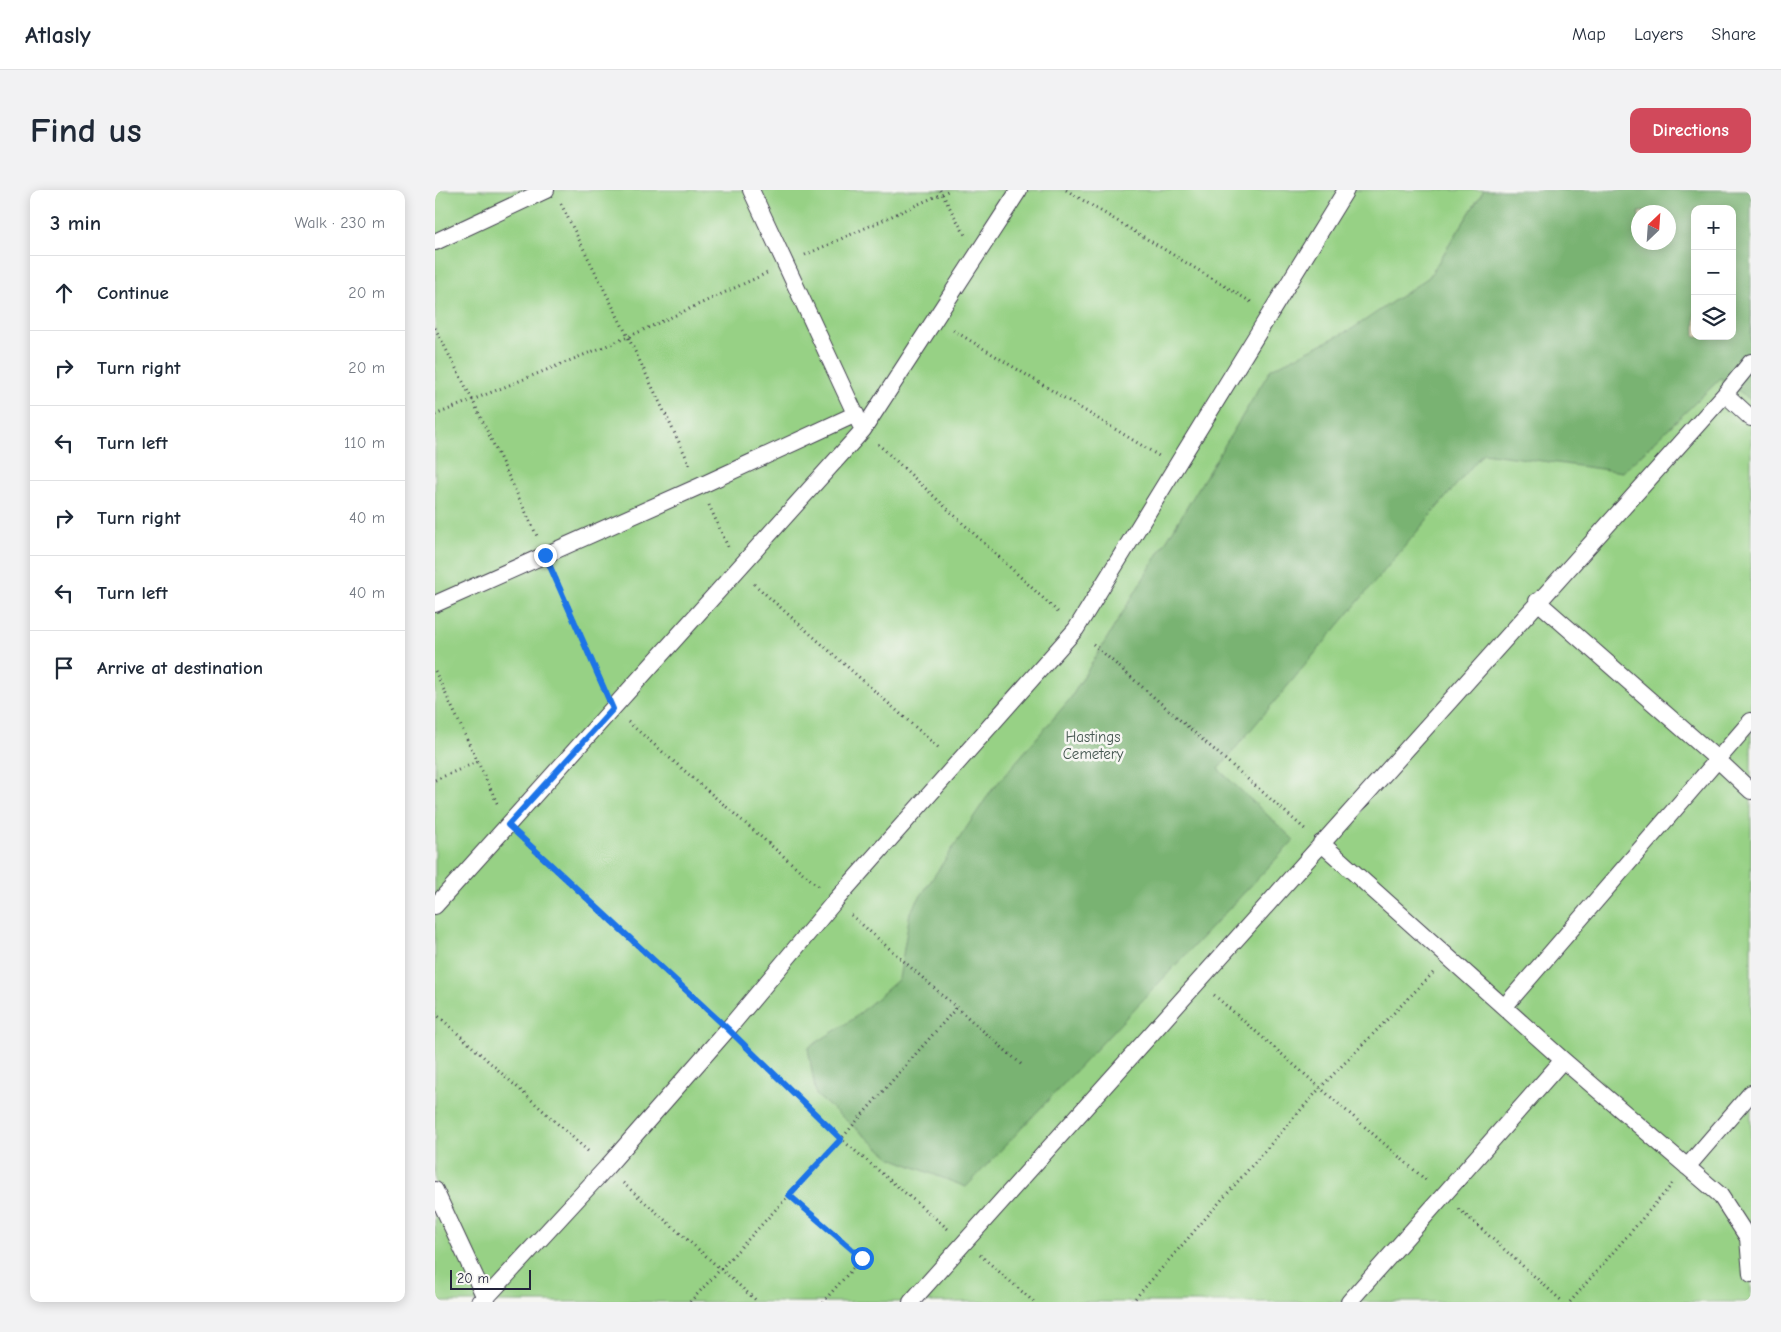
<!DOCTYPE html>
<html lang="en">
<head>
<meta charset="utf-8">
<style>
	:root { --surface:#fff; --page:#f2f2f3; --text:#1f2937; --muted:#747a83; --line:#e0e1e3; --accent:#d1495b }
	body { margin:0; font-family:"Comic Neue",sans-serif; background:var(--page); color:var(--text) }
	.controls { position:absolute; right:15px; top:15px; display:grid; overflow:hidden; border-radius:10px; box-shadow:0 2px 12px #0003 }
	.controls button { width:45px; height:45px; display:grid; place-items:center; padding:0; border:0; border-bottom:1px solid var(--line); background:var(--surface); color:var(--text); font:25px sans-serif }
	.compass { position:absolute; left:1196px; top:15px; width:45px; height:45px; border-radius:50%; background:var(--surface); box-shadow:0 2px 12px #0003; rotate:25deg }
	.scale { position:absolute; left:15px; bottom:12px; width:81px; box-sizing:border-box; padding-left:5px; border:2px solid #22223b; border-top:0; font-size:14px; line-height:18px; white-space:nowrap; color:#22223b; -webkit-text-stroke:4px #f6f6f2; paint-order:stroke }
	.stop { position:absolute; width:15px; height:15px; margin:-11px; border:4px solid #1a73e8; border-radius:50%; background:#fff }
	.stop.end { background:#1a73e8; border-color:#fff; box-shadow:0 1px 5px #0008 }
	.list { margin:0; padding:0; list-style:none }
	h2 { display:flex; justify-content:space-between; align-items:center; height:65px; margin:0; padding:0 20px; font-size:21px }
	h2 small { font-size:16px; font-weight:400; color:var(--muted) }
	.list li { display:grid; grid-template-columns:32px 1fr auto; gap:15px; align-items:center; box-sizing:border-box; height:75px; padding:0 20px; border-top:1px solid var(--line) }
	.list b { display:block; font-size:19px; white-space:nowrap }
	.list em { font-size:16px; font-style:normal; color:var(--muted) }
	.icon { flex:none; width:28px; height:28px; fill:none; stroke:currentColor; stroke-width:2; stroke-linecap:round; stroke-linejoin:round }
	.map { position:relative; flex:none; width:1316px; height:1112px; overflow:hidden; border-radius:10px }
	header { display:flex; align-items:center; gap:30px; box-sizing:border-box; height:70px; padding:0 25px; background:var(--surface); border-bottom:1px solid var(--line) }
	header strong { font-size:24px }
	nav { display:flex; gap:28px; margin-inline-start:auto; font-size:18px }
	.intro { display:flex; align-items:center; justify-content:space-between; box-sizing:border-box; height:120px; padding:0 30px }
	h1 { margin:0; font-size:35px }
	.button { padding:12px 22px; border-radius:10px; background:var(--accent); color:#fff; font-size:18px; font-weight:700 }
	main { display:flex; gap:30px; padding:0 30px }
	aside { flex:1; background:var(--surface); border-radius:10px; box-shadow:0 2px 12px #0003 }
	.map>svg:first-child { display:block }
</style>
</head>
<body>
<header>
<strong>Atlasly</strong>
<nav><a>Map</a><a>Layers</a><a>Share</a></nav>
</header>
<div class="intro"><h1>Find us</h1><a class="button">Directions</a></div>
<main>
<aside>
<h2>3 min<small>Walk · 230 m</small></h2>
<ul class="list">
<li><svg class="icon" aria-label="ahead" viewBox="0 0 24 24"><path d="M12 20V5M6 11l6-6 6 6"/></svg><div><b>Continue</b></div><em>20 m</em></li>
<li><svg class="icon" aria-label="right" viewBox="0 0 24 24"><path d="M7 20v-9h11M14 6l5 5-5 5"/></svg><div><b>Turn right</b></div><em>20 m</em></li>
<li><svg class="icon" aria-label="left" viewBox="0 0 24 24"><path d="M17 20v-9H6M10 6l-5 5 5 5"/></svg><div><b>Turn left</b></div><em>110 m</em></li>
<li><svg class="icon" aria-label="right" viewBox="0 0 24 24"><path d="M7 20v-9h11M14 6l5 5-5 5"/></svg><div><b>Turn right</b></div><em>40 m</em></li>
<li><svg class="icon" aria-label="left" viewBox="0 0 24 24"><path d="M17 20v-9H6M10 6l-5 5 5 5"/></svg><div><b>Turn left</b></div><em>40 m</em></li>
<li><svg class="icon" aria-label="arrive" viewBox="0 0 24 24"><path d="M6 21V4h12l-3 4 3 4H6"/></svg><div><b>Arrive at destination</b></div></li>
</ul>
</aside>
<div class="map">
<svg width="1316" height="1112" viewBox="0 0 1316 1112">
	<rect width="100%" height="100%" fill="#f6f6f2"/>
	<filter id="ink" filterUnits="userSpaceOnUse"><feTurbulence type="fractalNoise" baseFrequency=".02" numOctaves="2"/><feDisplacementMap in="SourceGraphic" scale="10" xChannelSelector="R" yChannelSelector="G"/><feConvolveMatrix kernelMatrix="1 2 1 2 8 2 1 2 1" color-interpolation-filters="sRGB"/></filter>
	<filter id="wash" filterUnits="userSpaceOnUse"><feTurbulence type="fractalNoise" baseFrequency=".0096" numOctaves="4" result="noise"/><feDisplacementMap in="SourceGraphic" scale="20" xChannelSelector="R" yChannelSelector="G"/><feGaussianBlur stdDeviation="1.12" result="paint"/><feColorMatrix in="noise" values="0 0 0 0 0 0 0 0 0 0 0 0 0 0 0 0 0 1.4 0 .05"/><feComposite in="paint" operator="in"/></filter>
	<g filter="url(#wash)">
		<rect width="100%" height="100%" fill="#eedfbf"/>
		<path fill="#97d185" stroke="#5c7a60" d="M0 0H1049L994 87 1241 190 1297 146 1316 109V1112H0Z"/>
		<path fill="#79b372" stroke="#4e6a56" fill-rule="evenodd" d="M1049 0H1316V210L1286 188 1188 282 1048 263 783 579 859 650 531 997 456 968 381 905 373 858 418 829 464 789 475 722 556 601 635 509 836 179 917 139 994 87ZM1260 19H1297V146H1260ZM1204 22H1234V52H1204Z"/>
	</g>
	<g filter="url(#ink)">
		<g fill="none" stroke-linecap="round" stroke-linejoin="round">
			<g stroke="#413e4f" stroke-width="18">
				<path id="service" d="M316 0 425 234
					M0 52 111 0
					M1290 204 1316 228
					M1102 411 1282 569 1316 601
					M0 414 265 296 421 224
					M886 653 1128 870 1285 1005 1313 1048 1316 1084
					M0 716 428 240 584 0
					M1070 816 1316 531
					M1252 977 1316 903
					M0 1000 52 1112
					M44 1112 50 1109 171 978 293 839 400 711 641 439 911 0
					M476 1112 1290 204 1316 172
					M914 1112 1128 870"/>
			</g>
			<path stroke="#413e4f" stroke-width="3" stroke-dasharray="1 4" stroke-linecap="butt" d="M505 0 530 45
				M631 0 816 112
				M126 14 193 147 256 277
				M370 65 515 0
				M0 138 37 209 102 346
				M518 140 724 266
				M0 225 193 147 332 83
				M443 254 625 424
				M274 315 293 357
				M119 384 168 497
				M319 394 505 559
				M658 454 871 640
				M0 481 63 615
				M193 532 383 696
				M0 590 42 572
				M88 650 276 824
				M416 725 587 875
				M779 805 993 992
				M0 823 155 963
				M308 854 406 949 513 1039
				M188 993 323 1112
				M354 1005 427 1068 388 1112
				M1024 1019 1128 1112
				M545 1065 599 1112
				M255 1112 406 949 522 817
				M697 1112 885 898 999 782
				M1135 1112 1239 992"/>
			<use href="#service" stroke="#fff" stroke-width="16"/>
		</g>
	</g>
	<g fill="none" stroke-linecap="round" stroke-linejoin="round" filter="url(#ink)">
		<path stroke="#1a73e8" stroke-width="6" d="M110 365 178 519 73 635 293 839 406 949 354 1005 427 1068"/>
	</g>
	<g text-anchor="middle" dominant-baseline="central" stroke-width="5" stroke-linejoin="round" paint-order="stroke">
		<g font-size="15" fill="#455751" stroke="#f6f6f2">
			<text x="658" y="547">Hastings<tspan x="658" dy="17">Cemetery</tspan></text>
		</g>
	</g>
</svg>
<div class="controls">
<button>+</button>
<button>−</button>
<button><svg class="icon" aria-label="layers" viewBox="0 0 24 24"><path d="M12 4l9 5-9 5-9-5zM3 14l9 5 9-5"/></svg></button>
</div>
<svg class="compass" viewBox="-18 -18 36 36"><path d="M0-13l5 13h-10z" fill="#e53935"/><path d="M0 13l5-13h-10z" fill="#747a83"/></svg>
<div class="scale">20 m</div>
<div class="stop" style="left:427px;top:1068px"></div>
<div class="stop end" style="left:110px;top:365px"></div>
</div>
</main>
</body>
</html>
